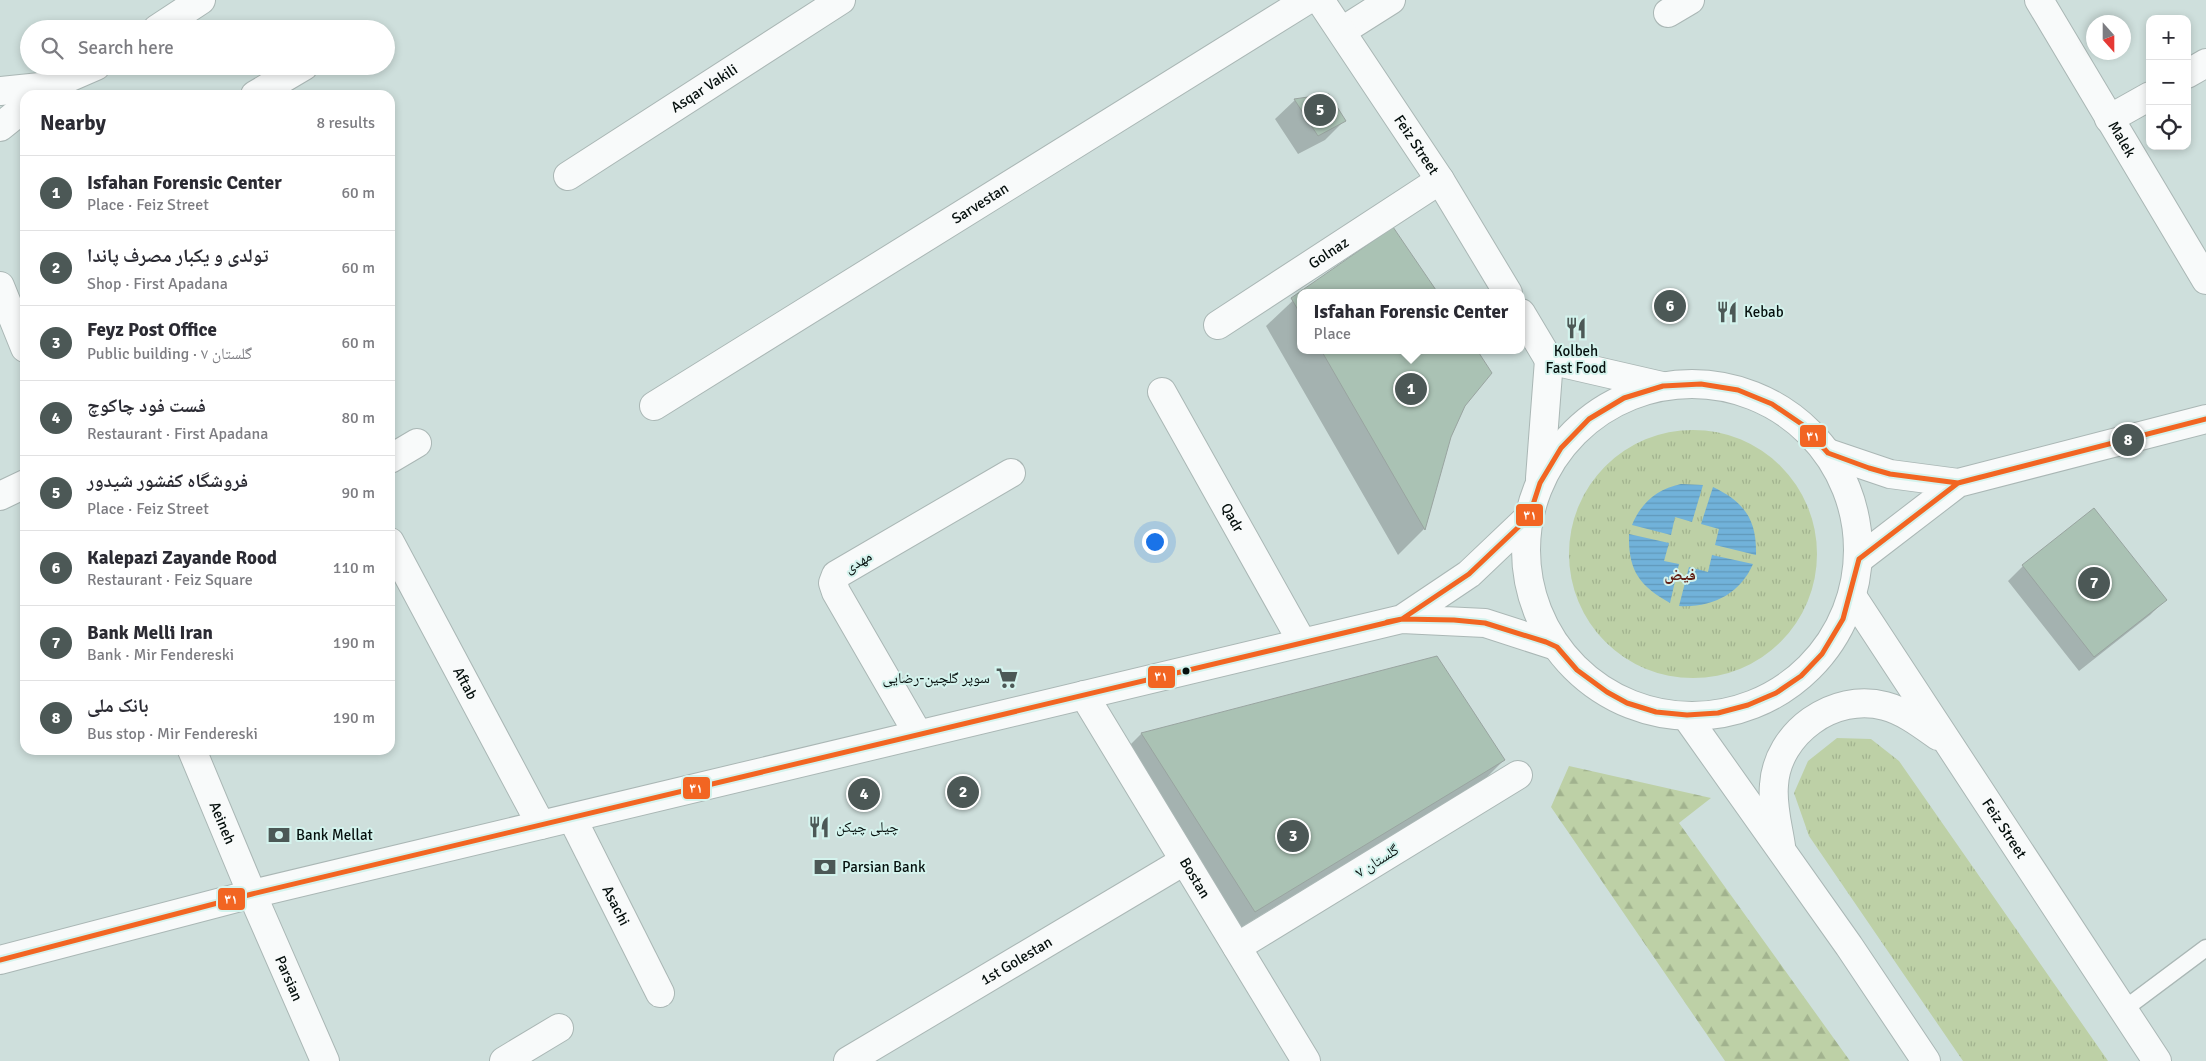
<!DOCTYPE html>
<html lang="en">
<head>
<meta charset="utf-8">
<style>
	:root { --surface:#fff; --page:#f2f2f3; --text:#2b2b33; --muted:#7c7c81; --line:#e1e1e2; --accent:#4c5856 }
	body { margin:0; font-family:Signika,"Noto Naskh Arabic",sans-serif; background:var(--page); color:var(--text) }
	.controls { position:absolute; right:15px; top:15px; display:grid; overflow:hidden; border-radius:10px; box-shadow:0 2px 8px #0003 }
	.controls button { width:45px; height:45px; display:grid; place-items:center; padding:0; border:0; border-bottom:1px solid var(--line); background:var(--surface); color:var(--text); font:25px sans-serif }
	.compass { position:absolute; left:2086px; top:15px; width:45px; height:45px; border-radius:50%; background:var(--surface); box-shadow:0 2px 8px #0003; rotate:159deg }
	.you { position:absolute; left:1154px; top:541px; width:18px; height:18px; margin:-12px; border:4px solid #fff; border-radius:50%; background:#1a73e8; box-shadow:0 0 0 8px #1a73e833 }
	.badge { display:grid; place-items:center; width:32px; height:32px; border-radius:50%; background:var(--accent); color:#fff; font-size:16px; font-weight:700 }
	.pin { position:absolute; translate:-50% -50%; border:2px solid #fff; box-shadow:0 1px 5px #0006 }
	.popup { position:absolute; left:1297px; top:289px; width:228px; height:65px; box-sizing:border-box; display:grid; place-content:center; border-radius:10px; background:var(--surface); filter:drop-shadow(0 1px 4px #0005); font-size:16px; white-space:nowrap; color:var(--muted) }
	.popup b { font-size:19px; color:var(--text) }
	.popup::after { content:''; position:absolute; left:50%; top:100%; margin-left:-10px; border:10px solid transparent; border-top-color:var(--surface) }
	.list { margin:0; padding:0; list-style:none }
	h2 { display:flex; justify-content:space-between; align-items:center; height:65px; margin:0; padding:0 20px; font-size:21px }
	h2 small { font-size:16px; font-weight:400; color:var(--muted) }
	.list li { display:grid; grid-template-columns:32px 1fr auto; gap:15px; align-items:center; box-sizing:border-box; height:75px; padding:0 20px; border-top:1px solid var(--line) }
	.list b { display:block; font-size:19px; white-space:nowrap }
	.list p { margin:0; font-size:16px; white-space:nowrap; color:var(--muted) }
	.list em { font-size:16px; font-style:normal; color:var(--muted) }
	.icon { flex:none; width:28px; height:28px; fill:none; stroke:currentColor; stroke-width:2; stroke-linecap:round; stroke-linejoin:round }
	.map { position:relative; flex:none; width:2206px; height:1061px; overflow:hidden }
	.search { position:absolute; background:var(--surface); box-shadow:0 2px 8px #0003; left:20px; top:20px; width:375px; height:55px; display:flex; align-items:center; gap:12px; box-sizing:border-box; padding:0 18px; border-radius:28px; color:var(--muted); font-size:19px }
	.panel { position:absolute; background:var(--surface); box-shadow:0 2px 8px #0003; left:20px; top:90px; width:375px; height:665px; border-radius:15px }
	.map>svg:first-child { display:block }
</style>
</head>
<body>
<div class="map">
<svg width="2206" height="1061" viewBox="0 0 2206 1061">
	<defs>
		<pattern id="grass-tufts" width="24" height="20" patternUnits="userSpaceOnUse" patternTransform="scale(1.25)"><rect width="24" height="20" fill="#bdd0a6"/><path d="M3 7l-1-3M5 7V3M7 7l1-3M15 17l-1-3M17 17v-4M19 17l1-3" fill="none" stroke="#a1b28e"/></pattern>
		<pattern id="forest-firs" width="22" height="20" patternUnits="userSpaceOnUse" patternTransform="scale(1.25)"><rect width="22" height="20" fill="#bdd0a6"/><path d="M5 1l3.5 6h-7zM16 11l3.5 6h-7z" fill="#a1b28e"/></pattern>
		<pattern id="water-rules" width="6" height="5" patternUnits="userSpaceOnUse" patternTransform="scale(1.25)"><rect width="6" height="5" fill="#71b2da"/><path d="M0 2.5h6" fill="none" stroke="#6098ba"/></pattern>
	</defs>
	<rect width="100%" height="100%" fill="#cedfdc"/>
	<path fill="url(#grass-tufts)" d="M1569 554a124 124 0 1 1 248 0a124 124 0 1 1-248 0Z
		M1837 738 1871 739 1899 761 2108 1061H1963L1809 836 1794 793 1808 761Z"/>
	<path fill="url(#forest-firs)" d="M1569 766 1711 798 1679 823 1850 1061H1725L1551 807Z"/>
	<path fill="url(#water-rules)" d="M1681 484 1703 485 1692 522 1675 517 1671 535 1632 525C1641 503 1657 489 1681 484Z
		M1713 487C1744 502 1757 519 1756 555L1715 545 1719 529 1701 524Z
		M1629 534 1669 543 1664 561 1679 564 1670 603C1639 586 1628 570 1629 534Z
		M1712 555 1753 564C1740 594 1712 608 1679 606L1689 567 1708 572Z"/>
	<path fill="#0003" d="M1295 100 1345 120 1325 140 1298 154 1275 119Z
		M1301 293V350H1475L1464 405 1450 437 1424 529 1398 555 1266 326Z
		M2023 566 2165 600 2150 615 2079 671 2008 581Z
		M1141 734 1504 760 1484 780 1235 931 1122 753Z"/>
	<path fill="#aac2b4" stroke="#99a4a0" d="M1329 94 1346 121 1318 136 1294 99Z
		M1393 227 1438 293H1301V315L1291 298Z
		M1321 350H1477L1492 373 1465 406 1451 437 1425 530Z
		M2094 508 2167 600 2094 657 2022 565Z
		M1437 656 1505 760 1255 912 1141 733Z"/>
	<g fill="none" stroke-linecap="round" stroke-linejoin="round">
		<g stroke="#aab7b5" stroke-width="19">
			<path id="service" d="M2123 1010 2206 948"/>
		</g>
		<g stroke="#aab7b5" stroke-width="30">
			<g id="minor">
				<path id="s1" d="M2039 0 2206 280"/>
				<path d="M1668 13 1690 0"/>
				<path d="M157 29 201 0"/>
				<path d="M1342 31 1391 0"/>
				<path d="M2187 74 2206 63"/>
				<path d="M0 91 50 86 96 66"/>
				<path d="M255 95 304 66"/>
				<path d="M2109 119 2150 96"/>
				<path d="M0 127 25 107"/>
				<path id="s2" d="M568 176 841 0"/>
				<path d="M0 286 25 348"/>
				<path id="s3" d="M1218 325 1440 180"/>
				<path id="s4" d="M1162 392 1302 642"/>
				<path id="s5" d="M654 406 1307 0"/>
				<path d="M390 459 417 443"/>
				<path d="M0 496 25 484"/>
				<path id="s6" d="M390 542 541 825"/>
				<path id="s7" d="M1084 695 1306 1061"/>
				<path d="M918 734 836 592 833 583 836 575 1011 473"/>
				<path id="s8" d="M192 750 252 894 325 1061"/>
				<path id="s9" d="M572 818 660 993"/>
				<path d="M1237 947 1518 775"/>
				<path d="M504 1061 559 1028"/>
				<path id="s10" d="M848 1061 1184 861"/>
			</g>
		</g>
		<g stroke="#aab7b5" stroke-width="30">
			<path id="secondary" d="M1828 453 1890 474 1958 483 2206 419
				M1859 559 1958 483
				M1402 619 1469 574 1529 517
				M0 960 252 894 1402 619 1485 623 1556 646"/>
		</g>
		<g stroke="#aab7b5" stroke-width="30">
			<g id="primary">
				<path id="s11" d="M1320 0 1440 180 1508 293"/>
				<path d="M1521 313 1549 360"/>
				<path d="M1549 360 1662 386"/>
				<circle cx="1692" cy="550" r="166"/>
				<path d="M1540 478 1549 360"/>
				<path id="s12" d="M1852 596 2157 1061"/>
				<path d="M1686 716 1849 946 1926 1061"/>
				<path d="M1781 846C1778 826 1772 805 1774 785 1777 733 1834 692 1885 706 1904 711 1921 724 1938 736"/>
			</g>
		</g>
		<use href="#service" stroke="#f8fafa" stroke-width="16"/>
		<use href="#minor" stroke="#f8fafa" stroke-width="28"/>
		<use href="#secondary" stroke="#f8fafa" stroke-width="28"/>
		<use href="#primary" stroke="#f8fafa" stroke-width="28"/>
		<g stroke="#d4f3ed" stroke-width="9">
			<path id="bus-1" d="M1387 622 1402 619 1469 574 1529 517 1540 483 1561 448 1589 419 1624 398 1663 386 1701 384 1738 390 1772 404 1803 425 1828 453 1869 468 1890 474 1958 483 1981 477
				M0 960 252 894 1402 619 1454 620 1485 623 1546 642 1557 647 1577 670 1607 692 1627 703 1656 712 1687 715 1718 713 1748 705 1776 693 1801 676 1822 654 1843 619 1859 559 1958 483 2206 419"/>
		</g>
		<use href="#bus-1" stroke="#f26522" stroke-width="5"/>
	</g>
	<defs>
		<g id="restaurant-bare" transform="scale(1.725)"><path d="M-5-6h1v4h1v-4h1v4h1v-4h1v5L-1.5 .5V6h-2V.5L-5-1ZM5-6V6H3V1.5H1.5Q1.5-4 5-6Z" fill="#4c5856" stroke="#d4f3ed" stroke-width="2.5" paint-order="stroke"/></g>
		<g id="supermarket-bare" transform="scale(1.725)"><path d="M-6-5.5h2.5l.6 2H6L4.5 2H-2.5L-4.4-4H-6ZM-1.5 3.2a1.3 1.3 0 1 0 .1 0ZM3 3.2a1.3 1.3 0 1 0 .1 0Z" fill="#4c5856" stroke="#d4f3ed" stroke-width="2.5" paint-order="stroke"/></g>
		<g id="bank-bare" transform="scale(1.725)"><path d="M-6-4H6V4H-6ZM0-2.3a2.3 2.3 0 1 0 0 4.6a2.3 2.3 0 1 0 0-4.6Z" fill="#4c5856" stroke="#d4f3ed" stroke-width="2.5" paint-order="stroke"/></g>
	</defs>
	<g fill-rule="evenodd">
		<use href="#restaurant-bare" x="1727" y="312"/>
		<use href="#restaurant-bare" x="1576" y="328"/>
		<use href="#supermarket-bare" x="1007" y="678"/>
		<use href="#restaurant-bare" x="819" y="827"/>
		<use href="#bank-bare" x="279" y="835"/>
		<use href="#bank-bare" x="825" y="867"/>
	</g>
	<circle fill="#06100e" stroke="#d4f3ed" stroke-width="2" cx="1186" cy="671" r="4.5"/>
	<g text-anchor="middle" dominant-baseline="central" stroke-width="4" stroke-linejoin="round" paint-order="stroke">
		<g font-size="15" fill="#06100e" stroke="#d4f3ed">
			<text stroke="none"><textPath href="#s2" startOffset="162">Asqar Vakili</textPath></text>
			<text stroke="none"><textPath href="#s1" startOffset="162">Malek</textPath></text>
			<text stroke="none"><textPath href="#s11" startOffset="174">Feiz Street</textPath></text>
			<text stroke="none"><textPath href="#s5" startOffset="384">Sarvestan</textPath></text>
			<text stroke="none"><textPath href="#s3" startOffset="132">Golnaz</textPath></text>
			<text stroke="none"><textPath href="#s4" startOffset="144">Qadr</textPath></text>
			<text transform="translate(858 562) rotate(-30)">مهدی</text>
			<text stroke="none"><textPath href="#s6" startOffset="160">Aftab</textPath></text>
			<text stroke="none"><textPath href="#s8" startOffset="79">Aeineh</textPath></text>
			<text stroke="none"><textPath href="#s12" startOffset="278">Feiz Street</textPath></text>
			<text transform="translate(1377 861) rotate(-32)">گلستان ۷</text>
			<text stroke="none"><textPath href="#s7" startOffset="214">Bostan</textPath></text>
			<text stroke="none"><textPath href="#s9" startOffset="98">Asachi</textPath></text>
			<text stroke="none"><textPath href="#s10" startOffset="196">1st Golestan</textPath></text>
			<text stroke="none"><textPath href="#s8" startOffset="248">Parsian</textPath></text>
		</g>
		<g font-size="15" fill="#06100e" stroke="#d4f3ed" text-anchor="start">
			<text x="1744" y="312">Kebab</text>
			<text x="1576" y="351" text-anchor="middle">Kolbeh<tspan x="1576" dy="17">Fast Food</tspan></text>
			<text x="990" y="678" text-anchor="end">سوپر گلچین-رضایی</text>
			<text x="836" y="827">چیلی چیکن</text>
			<text x="296" y="835">Bank Mellat</text>
			<text x="842" y="867">Parsian Bank</text>
		</g>
		<g font-size="16" font-weight="bold" fill="#632015" stroke="#d4f3ed">
			<text x="1680" y="575">فیض</text>
		</g>
	</g>
	<g stroke="#d4f3ed" stroke-width="2">
		<rect x="1799" y="424" width="28" height="24" rx="5" fill="#f26522"/>
		<rect x="1515" y="503" width="29" height="24" rx="5" fill="#f26522"/>
		<rect x="1147" y="665" width="29" height="24" rx="5" fill="#f26522"/>
		<rect x="682" y="776" width="29" height="24" rx="5" fill="#f26522"/>
		<rect x="217" y="887" width="29" height="24" rx="5" fill="#f26522"/>
	</g>
	<g font-size="14" text-anchor="middle" font-weight="bold" fill="#fff">
		<text x="1813" y="441">۳۱</text>
		<text x="1530" y="520">۳۱</text>
		<text x="1161" y="681">۳۱</text>
		<text x="696" y="793">۳۱</text>
		<text x="231" y="904">۳۱</text>
	</g>
</svg>
<div class="controls">
<button>+</button>
<button>−</button>
<button><svg class="icon" aria-label="locate" viewBox="0 0 24 24"><circle cx="12" cy="12" r="6"/><path d="M12 2v4M12 18v4M2 12h4M18 12h4"/></svg></button>
</div>
<svg class="compass" viewBox="-18 -18 36 36"><path d="M0-13l5 13h-10z" fill="#e53935"/><path d="M0 13l5-13h-10z" fill="#7c7c81"/></svg>
<div class="you"></div>
<div class="pin badge" style="left:1411px;top:389px">1</div>
<div class="popup"><b>Isfahan Forensic Center</b>Place</div>
<div class="pin badge" style="left:963px;top:792px">2</div>
<div class="pin badge" style="left:1293px;top:836px">3</div>
<div class="pin badge" style="left:864px;top:794px">4</div>
<div class="pin badge" style="left:1320px;top:110px">5</div>
<div class="pin badge" style="left:1670px;top:306px">6</div>
<div class="pin badge" style="left:2094px;top:583px">7</div>
<div class="pin badge" style="left:2128px;top:440px">8</div>
<div class="search"><svg class="icon" aria-label="search" viewBox="0 0 24 24"><circle cx="10" cy="10" r="6"/><path d="M15 15l6 6"/></svg>Search here</div>
<section class="panel">
<h2>Nearby<small>8 results</small></h2>
<ul class="list">
<li><span class="badge">1</span><div><b>Isfahan Forensic Center</b><p>Place · Feiz Street</p></div><em>60 m</em></li>
<li><span class="badge">2</span><div><b>تولدی و یکبار مصرف پاندا</b><p>Shop · First Apadana</p></div><em>60 m</em></li>
<li><span class="badge">3</span><div><b>Feyz Post Office</b><p>Public building · گلستان ۷</p></div><em>60 m</em></li>
<li><span class="badge">4</span><div><b>فست فود چاکوچ</b><p>Restaurant · First Apadana</p></div><em>80 m</em></li>
<li><span class="badge">5</span><div><b>فروشگاه کفشور شیدور</b><p>Place · Feiz Street</p></div><em>90 m</em></li>
<li><span class="badge">6</span><div><b>Kalepazi Zayande Rood</b><p>Restaurant · Feiz Square</p></div><em>110 m</em></li>
<li><span class="badge">7</span><div><b>Bank Melli Iran</b><p>Bank · Mir Fendereski</p></div><em>190 m</em></li>
<li><span class="badge">8</span><div><b>بانک ملی</b><p>Bus stop · Mir Fendereski</p></div><em>190 m</em></li>
</ul>
</section>
</div>
</body>
</html>
